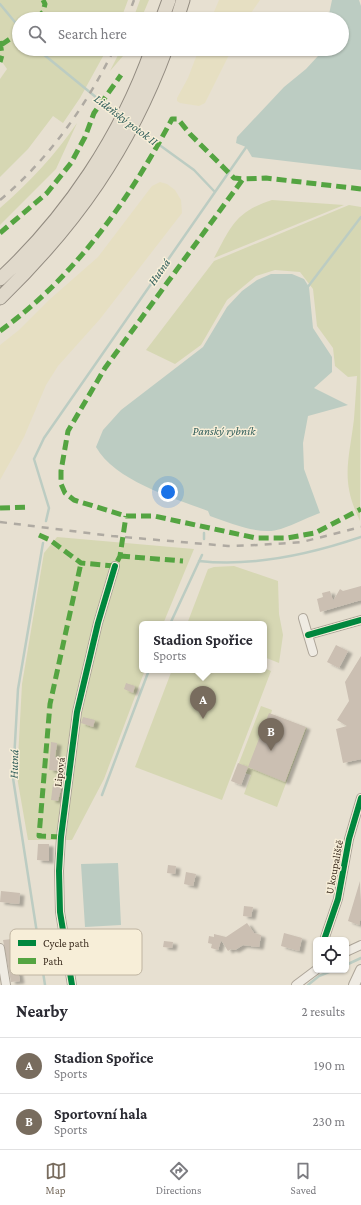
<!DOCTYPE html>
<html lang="en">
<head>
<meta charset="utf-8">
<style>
	:root { --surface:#fff; --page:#f2f2f3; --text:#2b2b33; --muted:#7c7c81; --line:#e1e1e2; --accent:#786c5e }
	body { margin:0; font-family:"Crimson Pro",serif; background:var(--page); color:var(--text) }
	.controls { position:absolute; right:12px; bottom:12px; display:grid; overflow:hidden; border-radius:6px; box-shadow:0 1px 3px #0004 }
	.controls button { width:36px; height:36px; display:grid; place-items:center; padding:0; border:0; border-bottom:1px solid var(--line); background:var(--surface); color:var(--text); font:20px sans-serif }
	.you { position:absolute; left:168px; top:492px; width:14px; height:14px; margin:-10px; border:3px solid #fff; border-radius:50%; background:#1a73e8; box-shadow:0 0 0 6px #1a73e833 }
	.badge { display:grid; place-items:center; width:26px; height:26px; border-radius:50%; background:var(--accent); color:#fff; font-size:13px; font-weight:700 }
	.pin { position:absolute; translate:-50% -33px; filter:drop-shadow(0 1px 2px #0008) }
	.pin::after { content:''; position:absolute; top:21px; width:14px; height:12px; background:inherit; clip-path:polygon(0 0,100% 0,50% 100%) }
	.popup { position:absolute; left:139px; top:621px; width:128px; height:52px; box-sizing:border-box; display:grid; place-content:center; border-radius:6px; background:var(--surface); filter:drop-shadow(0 1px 3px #0005); font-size:13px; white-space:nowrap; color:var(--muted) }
	.popup b { font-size:15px; color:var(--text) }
	.popup::after { content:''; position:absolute; left:50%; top:100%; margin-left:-8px; border:8px solid transparent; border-top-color:var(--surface) }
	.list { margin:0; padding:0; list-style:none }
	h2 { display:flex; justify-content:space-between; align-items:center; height:52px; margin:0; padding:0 16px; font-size:17px }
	h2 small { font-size:13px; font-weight:400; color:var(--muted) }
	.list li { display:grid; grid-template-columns:26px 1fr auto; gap:12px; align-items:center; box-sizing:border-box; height:56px; padding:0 16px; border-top:1px solid var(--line) }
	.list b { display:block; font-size:15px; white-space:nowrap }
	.list p { margin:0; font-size:13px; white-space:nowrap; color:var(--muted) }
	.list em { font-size:13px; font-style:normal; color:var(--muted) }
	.icon { flex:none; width:22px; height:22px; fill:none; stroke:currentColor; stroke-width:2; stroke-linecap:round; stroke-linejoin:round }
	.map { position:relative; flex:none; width:361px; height:985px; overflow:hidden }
	.search { position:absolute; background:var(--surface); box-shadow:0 1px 3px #0004; left:12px; right:12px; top:12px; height:44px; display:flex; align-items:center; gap:10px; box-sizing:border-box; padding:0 14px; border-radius:22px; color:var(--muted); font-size:15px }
	.sheet { height:164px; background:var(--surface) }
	nav { display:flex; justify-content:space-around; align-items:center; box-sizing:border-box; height:56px; border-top:1px solid var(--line); background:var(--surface); font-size:11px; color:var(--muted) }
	nav a { display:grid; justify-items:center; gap:2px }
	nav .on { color:var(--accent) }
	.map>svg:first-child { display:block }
</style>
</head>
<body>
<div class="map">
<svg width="361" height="985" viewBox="0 0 361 985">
	<defs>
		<filter id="shadow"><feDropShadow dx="4.5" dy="2.5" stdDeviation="1" flood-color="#0004"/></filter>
	</defs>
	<rect width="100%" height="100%" fill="#e7e0d1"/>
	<path fill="#e6dfc2" d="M219 0H260L247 19H211Z
		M199 49H232L205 103 199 106 180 103 177 101V98L188 78Z
		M160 182 167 184 175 190 181 200 182 213 100 319 58 366 46 385 24 437 0 480V345L19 330 49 300 98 257 152 186Z"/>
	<path fill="#d6d7b3" d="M0 0H128L121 19H19V49H107L80 98 63 123 53 116 28 149 0 177V79L7 69 0 59Z
		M140 0H149L141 19H133Z
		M121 49H129L110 71Z
		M77 123 56 169 0 225V208C29 183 56 154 77 123Z
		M272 200 344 205 214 258C231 227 235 212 272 200Z
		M349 205 361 207 360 521C340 480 349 461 354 419 355 405 356 391 357 376L348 377 335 366 333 348 317 326 313 289 300 272 275 270 256 276 227 300 201 345 175 364 146 350 214 261Z
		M57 537 194 549 163 624H142V670H145L104 779 72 840H28L17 777 22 684 44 553Z
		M234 566 278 581 279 614 283 635 279 663 264 657V624H187L208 569 214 567Z
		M264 668 271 671 222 800 135 767 172 670H264Z
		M261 706 272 710 271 714 307 728 277 807 244 794 251 775 245 773 232 781Z"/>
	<path fill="#bcccc2" d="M332 0H359L361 6V170L252 157 246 147 236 143 237 137 284 87 306 69 318 56 320 49H342V19H328Z
		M271 274H292L304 279 309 287 313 328 332 357V372L314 388 348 405 308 416 303 443 304 469 320 513C305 518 282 532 267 531 248 531 228 522 210 516L208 511C174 498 115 481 96 447L103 430 121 410 203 347 227 307 242 291 257 280Z
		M118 863 121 925 85 927 81 864Z"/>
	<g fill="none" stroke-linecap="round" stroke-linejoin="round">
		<path stroke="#bcccc2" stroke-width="2.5" d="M0 4 19 27
			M37 49 119 116
			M136 128 194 170 214 191
			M307 288 361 217
			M46 521 49 508 34 459 44 438 247 146
			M204 539V533
			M43 543 18 689 13 778 45 985
			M199 561C252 567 311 554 361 537
			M170 624 202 555
			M102 795 149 670
			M346 965 361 958
			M308 985 319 976 334 970"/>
	</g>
	<path fill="#cbbfb2" filter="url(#shadow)" d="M361 586V600L320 612 317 599 323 597 322 593 330 591 333 601 340 589 343 591Z
		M336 645 348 651 339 668 327 662Z
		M361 656V759L343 763 336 729 347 726 337 720 349 701 345 682Z
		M126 683 135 686 133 693 124 689Z
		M269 713 306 727 285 782 248 767Z
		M83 717 95 720 93 727 81 723Z
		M51 742 57 743 55 757 64 758 63 765H59V771L49 770Z
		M238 763 248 767 241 785 231 781Z
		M53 784 62 785 58 801 51 800Z
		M38 844H49V861L37 860Z
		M168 865 176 866 175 874 167 873Z
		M186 872 196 874 193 886 184 884Z
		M360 881 361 917 359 925 348 921Z
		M1 891 20 893 19 904 0 902Z
		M244 906 253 907 251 917 243 916Z
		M247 923 254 933 261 935 259 947 243 945 235 950 231 949 228 951 221 940 218 950 211 948 212 944 208 943 209 936 214 937V934L226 937Z
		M284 933 302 938 299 951 281 946Z
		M12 939 20 981 11 982 3 940Z
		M164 941 173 942 172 948 163 947Z"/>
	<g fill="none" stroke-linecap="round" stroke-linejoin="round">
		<g stroke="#ada599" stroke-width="10">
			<path id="minor" d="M303 618 313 652
				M308 635 361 620
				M324 940 338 899 349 839 361 798
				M0 948 6 985
				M346 952 361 945
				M72 985 60 912 59 871 61 837 77 712 98 623 115 566
				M296 985 316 970"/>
		</g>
		<g stroke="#ada599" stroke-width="12">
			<path id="tertiary" d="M354 985 361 970"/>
		</g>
		<g stroke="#928b80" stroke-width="15">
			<path id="trunk" d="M162 19 169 0
				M177 19 183 0
				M0 279C68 216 121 136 152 49
				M0 298C76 224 129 149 166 49"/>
		</g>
		<use href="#minor" stroke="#efebe3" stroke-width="8"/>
		<use href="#tertiary" stroke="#efebe3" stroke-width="10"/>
		<use href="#trunk" stroke="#e0d9cb" stroke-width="13"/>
		<path stroke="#afaaa2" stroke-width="2.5" stroke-dasharray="7 7" stroke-linecap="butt" d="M127 19 134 0
			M0 200C48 160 87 105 114 49
			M0 522 112 536 228 546 259 545 302 542 361 527"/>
		<path stroke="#54a441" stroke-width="5" stroke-dasharray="10 5" stroke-linecap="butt" d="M36 19 43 12 45 4 43 0
			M0 41 2 55 0 62
			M1 45 19 33
			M361 189 266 178 243 179 105 368 68 431 61 471V484L65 493 74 500 126 516H154L256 538H287L315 533 361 509
			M0 233 47 193 71 163 85 137 94 113 121 75
			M0 331C75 277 129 200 172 119H178L190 134 234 178 243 179
			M0 508 29 507
			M39 535 50 540 81 563 115 566 120 556 126 516
			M120 556 183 561
			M61 837 39 836 50 704 81 563"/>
		<g stroke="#f7eed8" stroke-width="8">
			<path id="cycleway" d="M308 635 361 620
				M324 940 338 899 349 839 361 798
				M72 985 60 912 59 871 61 837 77 712 98 623 115 566"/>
		</g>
		<use href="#cycleway" stroke="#00873e" stroke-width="6"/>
	</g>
	<g text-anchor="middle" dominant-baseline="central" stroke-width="3" stroke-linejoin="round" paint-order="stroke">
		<g font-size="11" fill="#3d2e20" stroke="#f7eed8">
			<text transform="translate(59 772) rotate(-83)">Lipová</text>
			<text transform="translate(334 867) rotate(-79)">U koupaliště</text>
		</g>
		<g font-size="12" font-style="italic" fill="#2f5d5a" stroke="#f7eed8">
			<text transform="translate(126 120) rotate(37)">Lideňský potok II</text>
			<text transform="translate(159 272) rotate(-55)">Hutná</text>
			<text x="224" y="431">Panský rybník</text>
			<text transform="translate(14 764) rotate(-88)">Hutná</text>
		</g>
	</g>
	<rect x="10" y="929" width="132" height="46" rx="6" fill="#f7eed8" stroke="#bfb4a1" stroke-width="1"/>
	<rect x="18" y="940" width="18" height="6" fill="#00873e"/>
	<rect x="18" y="958" width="18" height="6" fill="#54a441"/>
	<g font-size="11" fill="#3d2e20">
		<text x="43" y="947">Cycle path</text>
		<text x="43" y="965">Path</text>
	</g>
</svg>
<div class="controls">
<button><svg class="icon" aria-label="locate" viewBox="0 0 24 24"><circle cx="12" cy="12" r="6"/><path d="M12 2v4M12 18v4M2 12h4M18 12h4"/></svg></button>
</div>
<div class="you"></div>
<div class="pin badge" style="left:203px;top:719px">A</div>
<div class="popup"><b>Stadion Spořice</b>Sports</div>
<div class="pin badge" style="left:271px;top:751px">B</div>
<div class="search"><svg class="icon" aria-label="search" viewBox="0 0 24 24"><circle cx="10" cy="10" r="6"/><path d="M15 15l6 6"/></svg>Search here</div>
</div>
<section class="sheet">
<h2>Nearby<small>2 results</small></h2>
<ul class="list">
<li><span class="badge">A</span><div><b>Stadion Spořice</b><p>Sports</p></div><em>190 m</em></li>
<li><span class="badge">B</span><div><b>Sportovní hala</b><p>Sports</p></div><em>230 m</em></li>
</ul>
</section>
<nav>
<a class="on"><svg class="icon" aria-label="map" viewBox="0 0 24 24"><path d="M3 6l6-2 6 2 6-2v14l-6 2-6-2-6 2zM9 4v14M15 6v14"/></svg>Map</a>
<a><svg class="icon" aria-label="directions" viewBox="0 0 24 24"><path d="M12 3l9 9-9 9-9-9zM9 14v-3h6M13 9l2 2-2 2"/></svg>Directions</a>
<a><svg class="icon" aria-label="saved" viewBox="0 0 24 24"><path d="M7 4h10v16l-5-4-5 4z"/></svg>Saved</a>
</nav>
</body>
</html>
